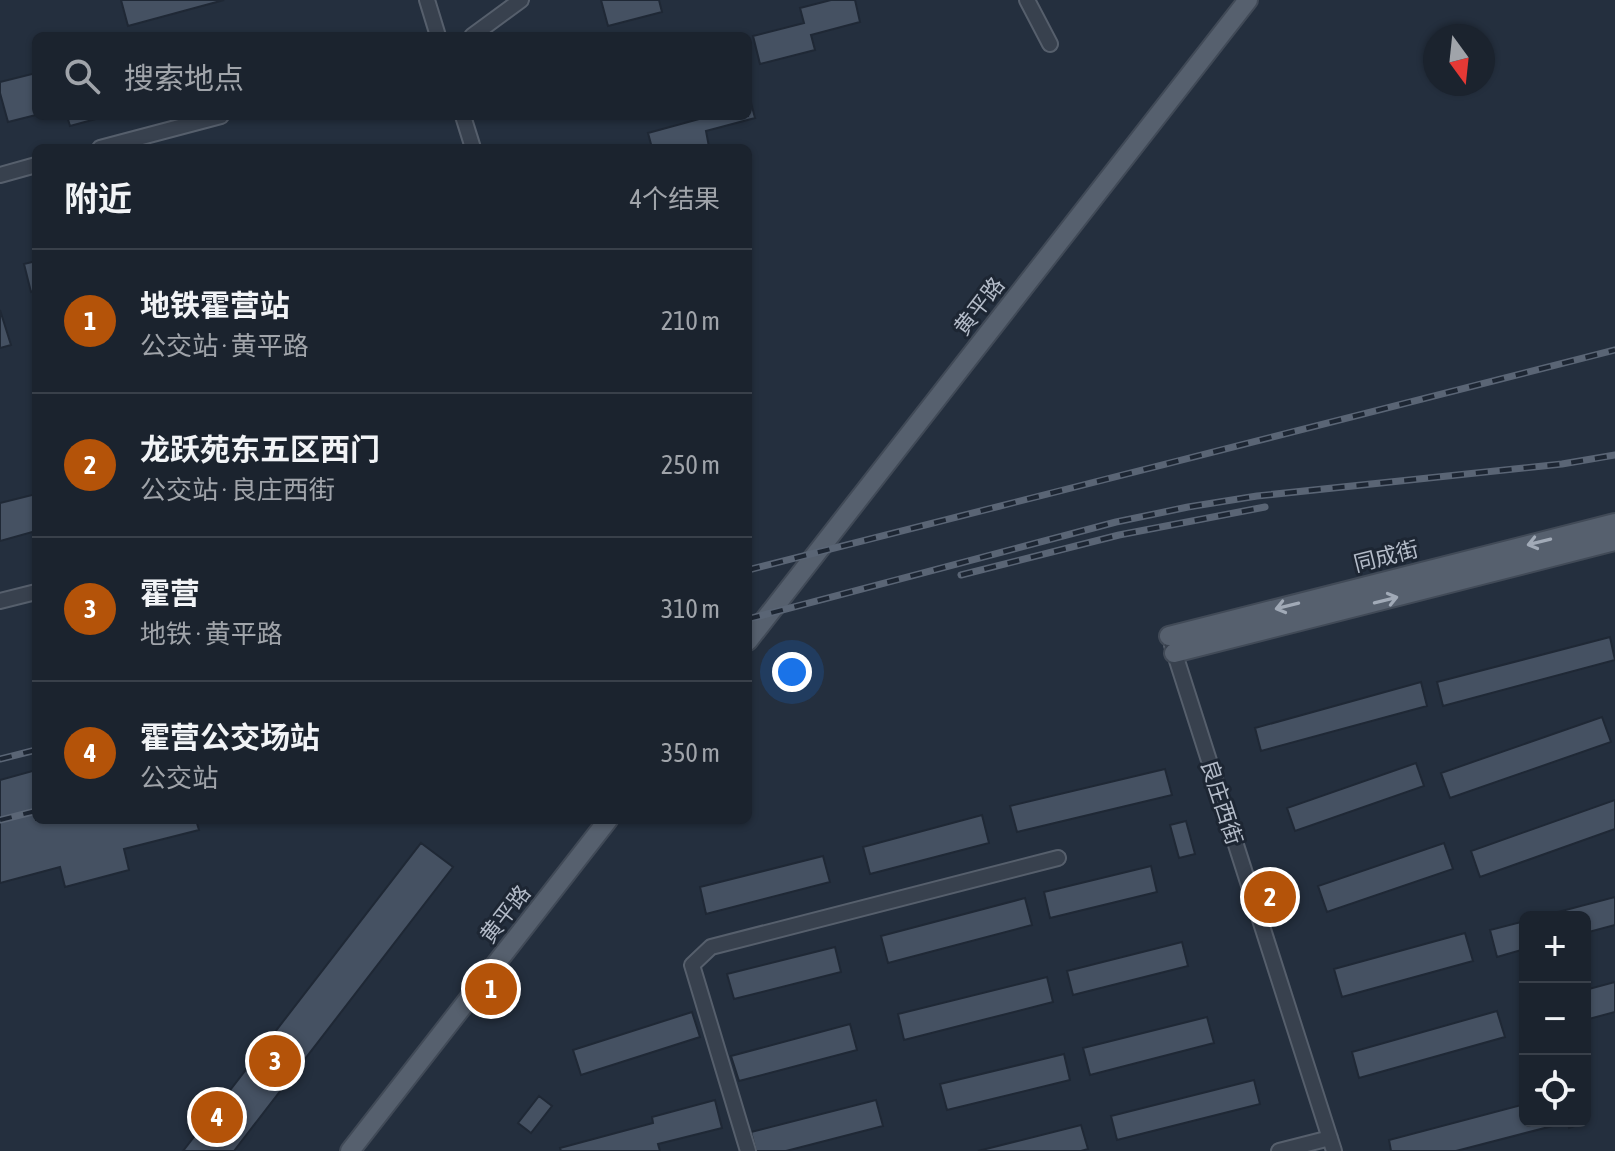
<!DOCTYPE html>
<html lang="zh">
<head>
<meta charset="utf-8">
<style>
	:root { --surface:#1b232e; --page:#242b36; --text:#f1f3f6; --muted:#a0a4aa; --line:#39404a; --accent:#b45309 }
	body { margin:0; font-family:"Asap Condensed","Noto Sans SC",sans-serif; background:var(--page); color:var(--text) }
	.controls { position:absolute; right:24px; bottom:24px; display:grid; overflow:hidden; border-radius:12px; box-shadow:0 2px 6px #0004 }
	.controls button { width:72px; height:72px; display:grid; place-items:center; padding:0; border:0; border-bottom:2px solid var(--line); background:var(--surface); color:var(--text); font:40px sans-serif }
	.compass { position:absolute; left:1423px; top:24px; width:72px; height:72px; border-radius:50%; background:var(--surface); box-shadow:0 2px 6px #0004; rotate:165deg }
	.you { position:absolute; left:792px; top:672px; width:28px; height:28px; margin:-20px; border:6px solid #fff; border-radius:50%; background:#1a73e8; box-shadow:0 0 0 12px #1a73e833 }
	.badge { display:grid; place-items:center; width:52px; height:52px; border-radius:50%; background:var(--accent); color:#fff; font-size:26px; font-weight:700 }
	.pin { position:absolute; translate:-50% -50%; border:4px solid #fff; box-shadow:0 2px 8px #0006 }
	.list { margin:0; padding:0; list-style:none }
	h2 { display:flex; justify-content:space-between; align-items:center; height:104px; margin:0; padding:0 32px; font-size:34px }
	h2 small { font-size:26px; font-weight:400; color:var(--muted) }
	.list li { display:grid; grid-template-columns:52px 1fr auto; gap:24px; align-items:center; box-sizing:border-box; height:144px; padding:0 32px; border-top:2px solid var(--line) }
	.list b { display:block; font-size:30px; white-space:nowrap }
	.list p { margin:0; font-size:26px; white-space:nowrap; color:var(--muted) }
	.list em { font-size:26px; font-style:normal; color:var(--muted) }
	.icon { flex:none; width:44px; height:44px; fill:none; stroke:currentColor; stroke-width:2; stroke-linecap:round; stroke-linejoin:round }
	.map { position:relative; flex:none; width:1615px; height:1151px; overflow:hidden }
	.search { position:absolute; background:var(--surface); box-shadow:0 2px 6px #0004; left:32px; top:32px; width:720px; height:88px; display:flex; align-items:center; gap:20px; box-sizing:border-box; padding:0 28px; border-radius:12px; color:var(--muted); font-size:30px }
	.panel { position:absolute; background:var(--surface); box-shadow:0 2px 6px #0004; left:32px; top:144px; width:720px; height:680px; border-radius:12px }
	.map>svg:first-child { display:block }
</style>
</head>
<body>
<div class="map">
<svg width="1615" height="1151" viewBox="0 0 1615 1151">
	<rect width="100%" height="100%" fill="#242f3e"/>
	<path fill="#455162" stroke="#1f2835" stroke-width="2" d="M121 0H224L128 26Z
		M601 0H659L662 12 608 26Z
		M831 0H855L860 22 811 35 815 50 760 64 753 36 804 23 800 8Z
		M36 73V115L8 122 0 93V82Z
		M748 91 755 118 706 131 709 147 652 148 648 133 699 119 698 116H748Z
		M67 116H107L70 126Z
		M36 261V290L31 292 24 264Z
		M0 310 11 345 0 348Z
		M36 494V531L0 541V503Z
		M1610 637 1615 660 1443 706 1437 682Z
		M1421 682 1427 706 1261 751 1255 728Z
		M1602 717 1611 742 1450 798 1441 773Z
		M1416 763 1424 786 1295 831 1287 808Z
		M1165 769 1172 795 1017 832 1010 806Z
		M36 770V820H196L199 830 124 849 129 870 65 887 60 867 0 883V780Z
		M1615 800V829L1480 877 1471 851Z
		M982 815 989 843 870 874 863 847Z
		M1186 821 1195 854 1179 858 1170 825Z
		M421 843 453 867 234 1151H183Z
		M1444 843 1453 869 1327 912 1318 886Z
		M823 856 830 882 706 914 700 887Z
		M1151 866 1157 892 1050 918 1044 892Z
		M1615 897V925L1585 933V917H1539Z
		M1025 898 1032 925 888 963 881 936Z
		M1525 921V949L1497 957 1490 930Z
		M1465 933 1473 961 1342 997 1334 969Z
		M1182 942 1188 966 1073 995 1067 971Z
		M835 947 841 972 734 999 727 974Z
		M1047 977 1053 1002 904 1040 898 1014Z
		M1615 982V1012L1585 1020V990Z
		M1497 1011 1505 1037 1359 1078 1352 1052Z
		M692 1012 700 1037 581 1075 573 1050Z
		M1207 1017 1214 1043 1090 1075 1083 1048Z
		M850 1024 857 1050 739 1081 731 1056Z
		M1064 1054 1070 1080 947 1110 940 1084Z
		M1254 1080 1260 1104 1117 1140 1111 1116Z
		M539 1096 552 1106 531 1133 518 1123Z
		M715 1100 722 1128 658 1144 660 1151H561L560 1148 653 1123 652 1117Z
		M876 1100 883 1126 786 1151H756L751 1132Z
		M1525 1104V1121H1585V1123L1569 1128 1568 1122 1456 1151H1391L1389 1140Z
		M1081 1125 1088 1149 1081 1151H978Z"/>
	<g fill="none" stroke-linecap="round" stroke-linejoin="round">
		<g stroke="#565f6c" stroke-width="18">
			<path id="minor" d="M427 0 438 36
				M1027 0 1050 44
				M472 36 521 0
				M463 116 473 148
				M100 148 221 116
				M0 175 36 165
				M0 601 36 592
				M1172 645 1334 1151
				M748 1151 692 965 711 947 1058 858
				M1279 1151 1330 1138"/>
		</g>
		<g stroke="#414a57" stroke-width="22">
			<path id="major" d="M1169 636 1615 523
				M748 641 1248 0
				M1174 653 1615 541
				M350 1151 608 820"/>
		</g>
		<use href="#minor" stroke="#38414e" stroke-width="14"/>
		<use href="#major" stroke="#56606e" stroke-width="18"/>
		<g stroke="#5a6575" stroke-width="7">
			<path id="rail" d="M748 570 1615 350
				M961 575 1119 535 1265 507
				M748 619 1116 522 1188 507 1257 496 1562 464 1615 455
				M0 759 36 750
				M0 820 36 811"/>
		</g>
		<use href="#rail" stroke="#1d2633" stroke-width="4" stroke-dasharray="12" stroke-linecap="butt"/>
	</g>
	<defs><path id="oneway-shaft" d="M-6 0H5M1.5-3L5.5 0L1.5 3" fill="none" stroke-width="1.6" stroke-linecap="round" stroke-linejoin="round" transform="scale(2)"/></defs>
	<g stroke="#a1aab7">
		<use href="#oneway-shaft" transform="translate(1539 542) rotate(166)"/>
		<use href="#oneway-shaft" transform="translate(1386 600) rotate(-14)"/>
		<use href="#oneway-shaft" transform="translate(1287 606) rotate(166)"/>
	</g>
	<g text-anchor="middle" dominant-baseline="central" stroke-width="6" stroke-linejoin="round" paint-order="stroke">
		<g font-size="22" fill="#b4bcc9" stroke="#1d2633">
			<text transform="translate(979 306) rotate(-52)">黄平路</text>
			<text transform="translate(1386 556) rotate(-14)">同成街</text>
			<text transform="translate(1222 802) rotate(72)">良庄西街</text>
			<text transform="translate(505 914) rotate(-52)">黄平路</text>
		</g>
	</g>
</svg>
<div class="controls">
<button>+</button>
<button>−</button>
<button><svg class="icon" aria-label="locate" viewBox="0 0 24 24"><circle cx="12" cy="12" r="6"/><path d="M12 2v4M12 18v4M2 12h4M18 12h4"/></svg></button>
</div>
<svg class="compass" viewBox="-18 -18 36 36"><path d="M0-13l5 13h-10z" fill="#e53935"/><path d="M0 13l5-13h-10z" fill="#a0a4aa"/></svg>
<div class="you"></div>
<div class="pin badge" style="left:491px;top:989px">1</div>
<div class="pin badge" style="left:1270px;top:897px">2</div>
<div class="pin badge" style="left:275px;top:1061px">3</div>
<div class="pin badge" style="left:217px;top:1117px">4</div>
<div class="search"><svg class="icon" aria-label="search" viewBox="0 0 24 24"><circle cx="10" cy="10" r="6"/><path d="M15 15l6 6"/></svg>搜索地点</div>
<section class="panel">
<h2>附近<small>4个结果</small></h2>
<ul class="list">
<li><span class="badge">1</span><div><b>地铁霍营站</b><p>公交站 · 黄平路</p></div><em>210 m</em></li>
<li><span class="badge">2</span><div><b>龙跃苑东五区西门</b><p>公交站 · 良庄西街</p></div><em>250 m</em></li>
<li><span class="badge">3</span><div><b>霍营</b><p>地铁 · 黄平路</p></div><em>310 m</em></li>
<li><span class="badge">4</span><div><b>霍营公交场站</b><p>公交站</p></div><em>350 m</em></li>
</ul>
</section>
</div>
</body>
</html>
